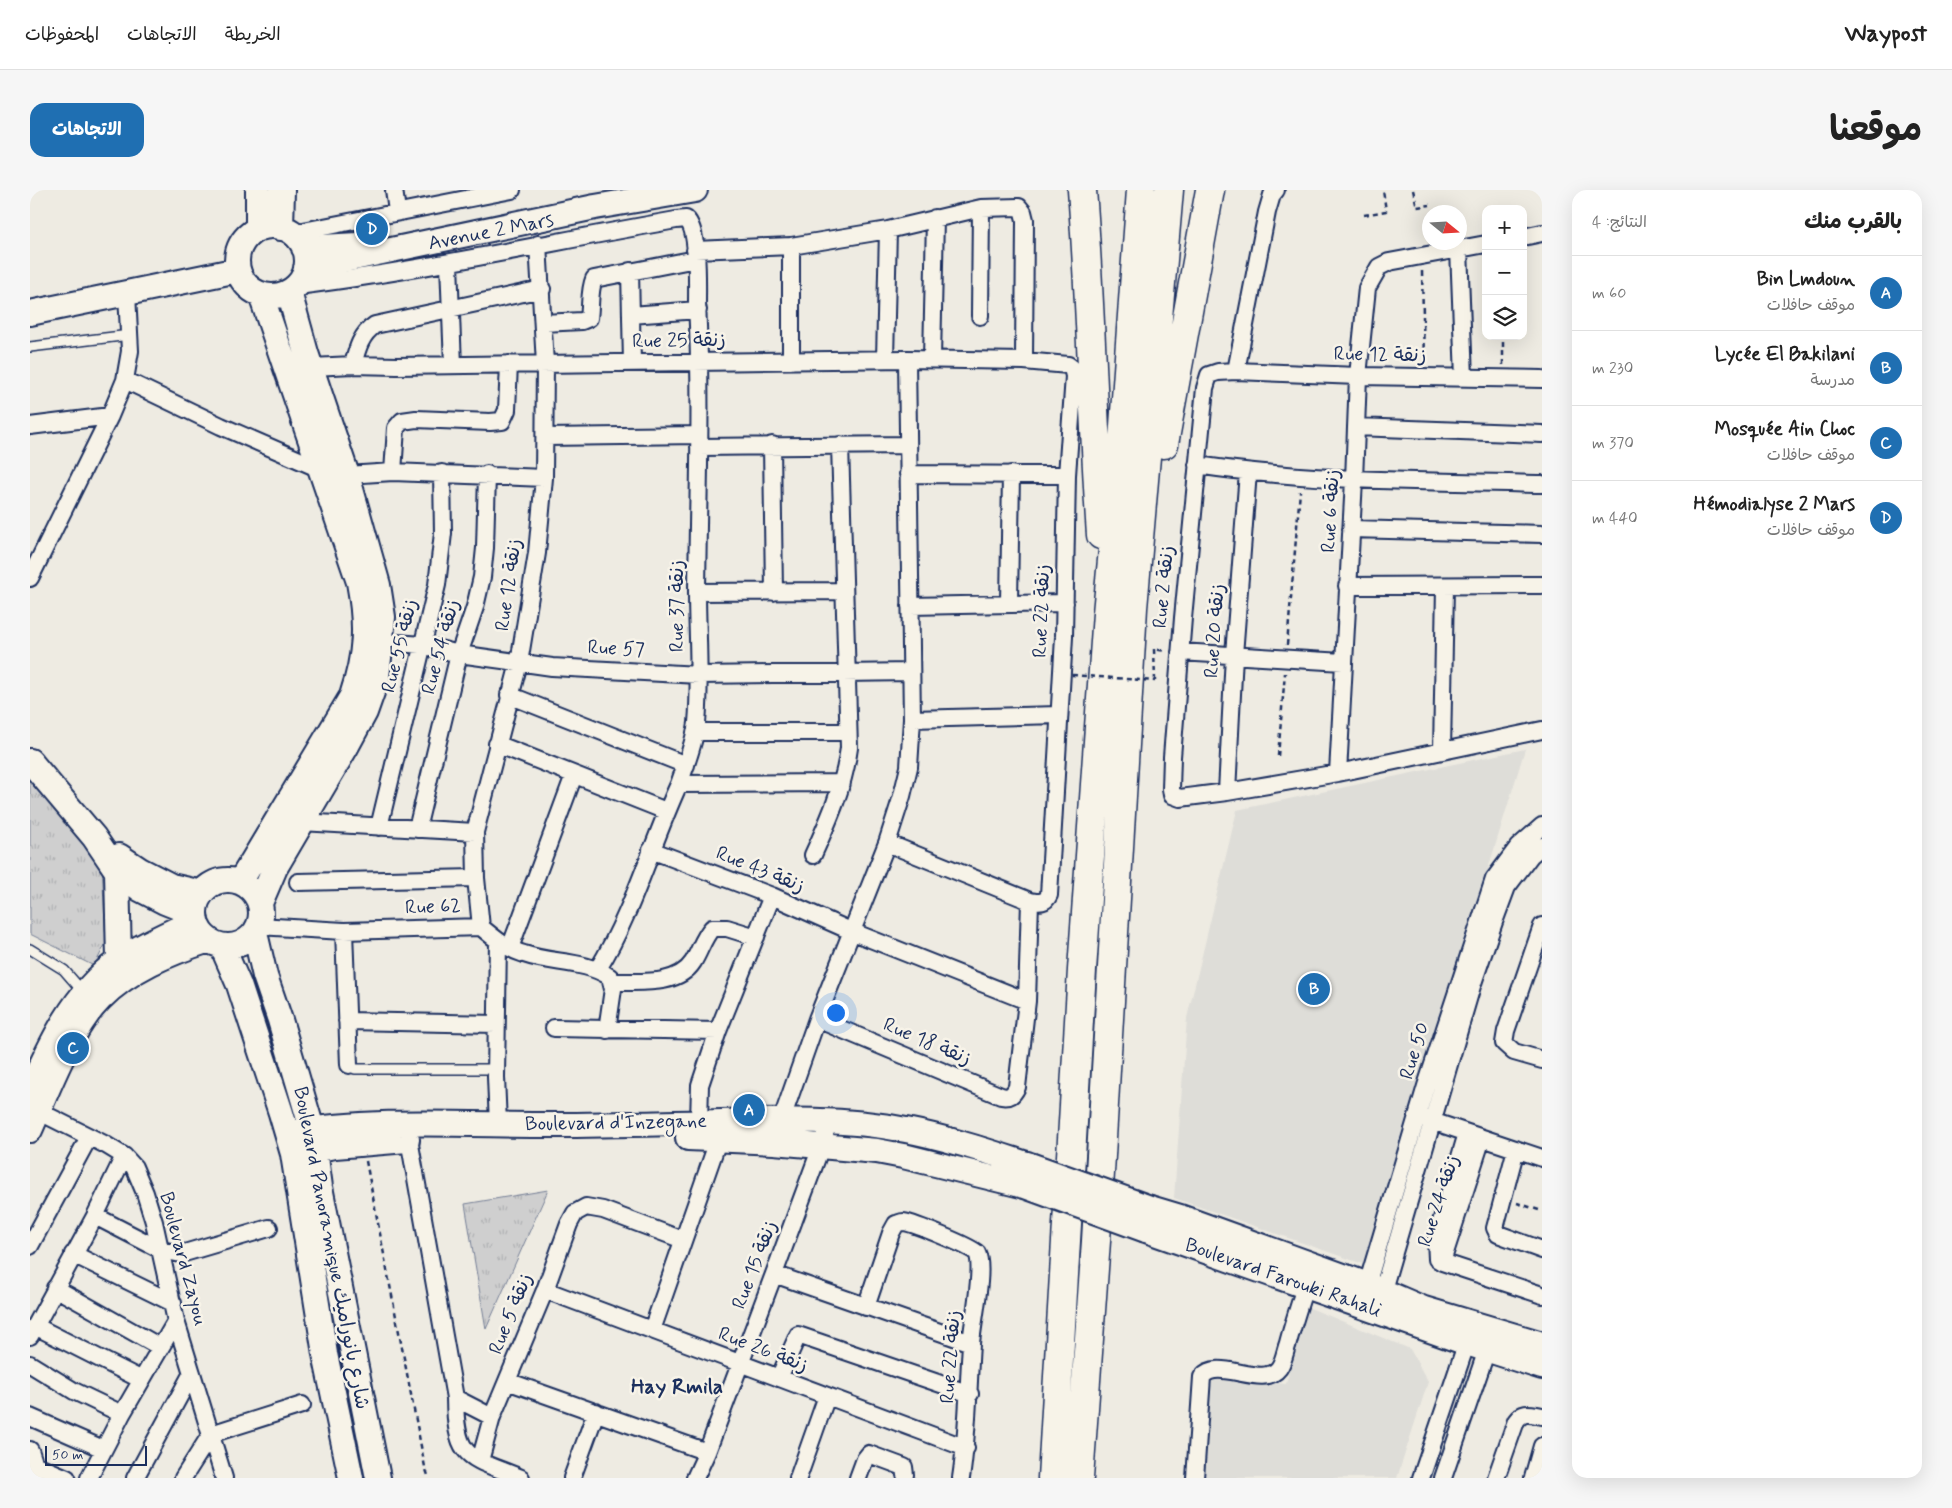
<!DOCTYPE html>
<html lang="ar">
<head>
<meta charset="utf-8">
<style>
	:root { --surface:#fff; --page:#f6f6f6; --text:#222; --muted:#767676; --line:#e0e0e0; --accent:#1f6fb2 }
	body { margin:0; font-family:Mynerve,"Playpen Sans Arabic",sans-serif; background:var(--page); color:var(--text); direction:rtl }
	.controls { position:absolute; right:15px; top:15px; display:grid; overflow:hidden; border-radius:10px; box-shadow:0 5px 20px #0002 }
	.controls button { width:45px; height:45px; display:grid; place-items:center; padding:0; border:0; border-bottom:1px solid var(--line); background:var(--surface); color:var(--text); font:25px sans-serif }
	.compass { position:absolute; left:1392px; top:15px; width:45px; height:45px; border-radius:50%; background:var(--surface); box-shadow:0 5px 20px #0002; rotate:108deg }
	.scale { position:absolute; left:15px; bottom:12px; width:102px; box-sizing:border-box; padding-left:5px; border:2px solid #1b2f5e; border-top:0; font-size:14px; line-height:18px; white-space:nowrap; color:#1b2f5e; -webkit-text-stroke:4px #f7f3e8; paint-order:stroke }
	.you { position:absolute; left:805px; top:822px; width:18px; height:18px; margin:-12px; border:4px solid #fff; border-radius:50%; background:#1a73e8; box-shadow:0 0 0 8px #1a73e833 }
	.badge { display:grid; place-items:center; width:32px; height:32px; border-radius:50%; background:var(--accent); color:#fff; font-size:16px; font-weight:700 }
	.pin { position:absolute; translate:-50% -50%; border:2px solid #fff; box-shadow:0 1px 5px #0006 }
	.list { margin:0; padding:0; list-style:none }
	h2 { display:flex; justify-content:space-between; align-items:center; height:65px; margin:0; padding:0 20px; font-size:21px }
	h2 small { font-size:16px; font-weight:400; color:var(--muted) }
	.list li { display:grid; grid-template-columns:32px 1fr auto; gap:15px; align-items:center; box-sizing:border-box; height:75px; padding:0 20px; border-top:1px solid var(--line) }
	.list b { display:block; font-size:19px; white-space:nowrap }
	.list p { margin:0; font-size:16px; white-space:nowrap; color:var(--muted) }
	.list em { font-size:16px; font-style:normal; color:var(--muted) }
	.icon { flex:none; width:28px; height:28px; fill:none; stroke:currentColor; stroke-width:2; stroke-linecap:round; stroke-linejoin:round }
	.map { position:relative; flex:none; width:1512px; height:1288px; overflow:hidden; direction:ltr; border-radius:15px }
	header { display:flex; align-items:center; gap:30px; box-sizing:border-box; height:70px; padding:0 25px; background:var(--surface); border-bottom:1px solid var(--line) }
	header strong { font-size:24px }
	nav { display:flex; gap:28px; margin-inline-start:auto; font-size:18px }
	.intro { display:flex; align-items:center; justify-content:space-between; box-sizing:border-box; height:120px; padding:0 30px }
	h1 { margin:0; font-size:35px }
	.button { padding:12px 22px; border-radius:15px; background:var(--accent); color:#fff; font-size:18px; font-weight:700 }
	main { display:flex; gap:30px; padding:0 30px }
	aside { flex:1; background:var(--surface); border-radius:15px; box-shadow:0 5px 20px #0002 }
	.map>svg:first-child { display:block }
</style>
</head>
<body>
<header>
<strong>Waypost</strong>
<nav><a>الخريطة</a><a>الاتجاهات</a><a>المحفوظات</a></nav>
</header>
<div class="intro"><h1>موقعنا</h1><a class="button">الاتجاهات</a></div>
<main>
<aside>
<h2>بالقرب منك<small>النتائج: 4</small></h2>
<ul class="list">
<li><span class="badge">A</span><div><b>Bin Lmdoun</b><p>موقف حافلات</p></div><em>60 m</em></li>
<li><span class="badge">B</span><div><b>Lycée El Bakilani</b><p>مدرسة</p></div><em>230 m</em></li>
<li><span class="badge">C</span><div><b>Mosquée Ain Choc</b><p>موقف حافلات</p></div><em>370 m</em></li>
<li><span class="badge">D</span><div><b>Hémodialyse 2 Mars</b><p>موقف حافلات</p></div><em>440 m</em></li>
</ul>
</aside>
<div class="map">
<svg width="1512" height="1288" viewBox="0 0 1512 1288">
	<defs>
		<pattern id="grass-tufts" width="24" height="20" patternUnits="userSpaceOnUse" patternTransform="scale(1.25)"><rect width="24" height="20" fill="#cfcfcf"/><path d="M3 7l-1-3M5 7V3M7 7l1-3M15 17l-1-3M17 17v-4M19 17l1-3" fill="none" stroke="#b1b2b4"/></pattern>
	</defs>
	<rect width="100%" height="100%" fill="#eeebe2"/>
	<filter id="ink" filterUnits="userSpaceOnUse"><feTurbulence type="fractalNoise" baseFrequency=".02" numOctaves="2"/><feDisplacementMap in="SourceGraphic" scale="10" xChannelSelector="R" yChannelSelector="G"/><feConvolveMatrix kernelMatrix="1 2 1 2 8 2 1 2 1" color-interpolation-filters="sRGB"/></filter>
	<g filter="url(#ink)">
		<path fill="#deddd8" d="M1495 559 1336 1075 1144 1008 1157 828 1207 620Z
			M1275 1116 1380 1159 1398 1192 1367 1288H1175L1181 1185 1256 1194Z"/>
		<path fill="url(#grass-tufts)" stroke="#757f96" d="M0 591 72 675 76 753 64 776 0 744Z
			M518 1000 456 1139 435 1014Z"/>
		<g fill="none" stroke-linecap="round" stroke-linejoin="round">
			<g stroke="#1b2f5e" stroke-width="12">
				<path id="lane" d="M0 157 100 145
					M0 759 34 780 54 803
					M319 875 325 879H466"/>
			</g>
			<g stroke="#1b2f5e" stroke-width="20">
				<path id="street" d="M364 0 367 21
					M263 43 482 0
					M1493 47 1512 43
					M761 56V171
					M1429 59 1434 188
					M665 60 761 56 858 40 951 18 989 17 993 22 995 30 994 171
					M419 74 423 175
					M600 81 602 173
					M267 96C395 80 520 52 646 30L656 29C669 39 667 96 667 113 672 209 668 305 667 401 667 444 671 489 667 533 664 554 656 575 649 594 621 655 603 722 568 779
					M601 125 668 120
					M950 126 951 18
					M513 133 552 131 559 128C561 115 559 101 564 89L666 69
					M855 169 858 40
					M902 169 905 28
					M323 175C327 159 331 144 345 135L512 99
					M282 177 323 175 367 176 877 169 994 171 1038 175 1042 178 1044 186 1037 285 1034 447 1019 705C1015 714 1008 712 1000 711L857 653
					M1206 181 1237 22 1242 5 1246 0
					M1512 189 1328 186 1206 181 1188 182 1179 185 1175 198 1153 428 1142 567 1141 599 1142 605 1150 608 1197 602 1308 583 1512 540
					M95 190 191 236 290 279
					M0 236 80 226
					M1326 237 1512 244
					M515 247 669 245
					M742 255 744 402
					M669 257 878 255
					M1167 275C1280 292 1397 291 1512 294
					M363 282 366 238 372 231 386 229 460 232 472 231 477 220 479 174
					M878 284 1037 285
					M317 285 363 282 514 288
					M1321 339 1512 344
					M0 388 80 226 95 190 100 161 97 104
					M1317 396 1512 395
					M667 402 814 401
					M979 413 981 284
					M880 416 1035 413
					M352 452 393 455 429 464 522 477 669 485 881 482
					M1150 462 1313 472
					M479 505 656 575
					M882 529 1029 525
					M665 542H818
					M467 554 636 621
					M1412 561 1415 396
					M1308 583 1324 290 1328 186 1337 98 1349 77 1359 72 1456 54
					M649 594 812 593
					M1197 602 1204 465 1218 282
					M271 632 445 642
					M349 637 407 395 413 343 412 283
					M387 639 429 464 445 417 452 387 455 358 457 284
					M621 660 742 706 823 742 997 811
					M783 665C799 630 814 596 819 558L810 255
					M268 692 446 688
					M228 736 314 741 451 737C464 748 477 759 494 764 522 774 555 770 580 787L583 799 577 840
					M1512 736 1476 841 1474 853 1484 862 1512 870
					M451 737 446 688 445 642 489 473 507 363 514 288 515 174 508 54
					M314 741 319 875
					M468 751 466 887 468 934
					M480 758 544 585
					M582 792C608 791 647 797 663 772 670 761 673 748 682 738H697L726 747
					M787 829 971 906C980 908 983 905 987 897L997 811 1000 711
					M317 831 466 834
					M524 838 688 841
					M0 917 76 955 94 966 104 977 115 1003 124 1032 146 1131 194 1288
					M1393 928 1512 968
					M669 932 670 895 688 841 742 706
					M748 940 787 829 857 653 872 606 879 577 882 529 877 169
					M1437 943 1406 1049 1407 1069 1412 1072 1512 1105
					M379 949 425 1208C426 1271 438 1266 491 1288
					M1486 959 1465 1038 1468 1044 1512 1060
					M65 1026 131 1060 151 1064 239 1038
					M0 1056 59 947
					M43 1064 143 1113
					M1412 1072 1452 948
					M744 1084 941 1153
					M25 1098 130 1157
					M515 1100 936 1258
					M1334 1105 1396 896 1464 689 1488 657 1512 636
					M1350 1110 1442 796 1464 732 1477 697 1501 665 1512 656
					M836 1117 861 1043 866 1034C870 1033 870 1032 874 1032 885 1034 940 1056 947 1063 955 1078 942 1135 941 1154 938 1199 938 1243 931 1288
					M5 1136 112 1190
					M622 1140 689 948
					M0 1146 65 1026 94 966
					M0 1174 44 1201 92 1224
					M749 1188 768 1145 940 1204
					M477 1191 677 1262
					M425 1208 462 1227
					M0 1227 73 1259
					M0 1260 9 1288
					M450 1271 462 1227 515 1100 539 1034 545 1023 556 1017 573 1020 653 1050
					M4 1274 37 1288
					M59 1288 92 1224 146 1131
					M105 1288 162 1183
					M153 1288 181 1244 272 1215
					M542 1288 566 1222
					M665 1288 677 1262 744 1084 791 957 799 931
					M768 1288 797 1206
					M828 1288 835 1269 839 1264 874 1277 875 1285
					M1165 1288 1172 1187C1188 1166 1233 1200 1249 1178 1254 1171 1255 1161 1258 1153 1263 1134 1269 1116 1275 1097
					M1391 1288 1440 1143
					M1413 1288 1460 1151
					M1466 1288 1486 1231C1493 1221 1500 1224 1512 1226
					M1503 1288 1512 1256"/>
			</g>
			<g stroke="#1b2f5e" stroke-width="28">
				<path id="secondary" d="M207 71a35 35 0 1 1 70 0a35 35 0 1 1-70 0Z
					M251 38 252 0
					M228 39V0
					M274 58 328 55
					M276 78 565 17 665 0
					M0 123 208 80
					M0 571 64 647 87 681 110 699 135 712 165 724
					M89 666 110 680 141 696 172 703
					M87 681 89 770
					M165 723a33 33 0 1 1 66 0a33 33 0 1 1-66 0Z
					M210 692 322 506C336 464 337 435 329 392L231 105
					M230 713 245 678 315 559 335 522 347 488 353 427 348 395 317 285 276 163 259 102
					M225 743 235 786 250 830 282 939 290 997 348 1288
					M192 756 209 795 251 923 263 964 295 1164 321 1288
					M0 900C21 853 44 803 88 771 108 756 142 742 166 730
					M0 940C17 901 40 839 70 809 100 779 139 763 179 750
					M257 943C345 928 436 935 525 935 581 935 636 933 692 932 753 930 816 928 876 940 918 948 959 962 1000 975
					M658 948 744 952 847 961 873 966 995 996
					M263 964 305 956 377 950
					M1120 1018 1150 1027 1338 1095 1394 1119 1512 1154
					M1116 1040 1437 1153 1512 1177"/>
			</g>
			<g stroke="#1b2f5e" stroke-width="31">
				<path id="highway" d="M1052 0C1061 115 1063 230 1071 345
					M1134 254 1180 0
					M1022 1288 1052 780 1077 423 1092 264 1111 0
					M1049 1288 1066 1051 1103 418 1139 0"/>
			</g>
			<path stroke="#1b2f5e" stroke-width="2.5" stroke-dasharray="5 4" stroke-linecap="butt" d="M1383 0 1387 17 1400 15
				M1334 25 1356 21 1353 0
				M1392 81 1394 173
				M1473 175V146
				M1257 455 1270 301
				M1125 491 1124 459 1136 461
				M1248 566 1255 483
				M336 971 395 1277 399 1288
				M1487 1013 1512 1021"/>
			<use href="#lane" stroke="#f7f3e8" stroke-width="9"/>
			<use href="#street" stroke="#f7f3e8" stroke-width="16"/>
			<use href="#secondary" stroke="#f7f3e8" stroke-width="24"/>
			<use href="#highway" stroke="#f7f3e8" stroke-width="28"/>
			<g stroke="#1b2f5e" stroke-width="28" stroke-linecap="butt">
				<path id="secondary-bridge" d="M1000 975 1120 1018
					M995 996 1116 1040"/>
			</g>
			<path stroke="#1b2f5e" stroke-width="2.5" stroke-dasharray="5 4" stroke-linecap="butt" d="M1042 485 1125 491"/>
			<use href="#secondary-bridge" stroke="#f7f3e8" stroke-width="24"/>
		</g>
	</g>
	<g text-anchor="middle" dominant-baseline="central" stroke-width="5" stroke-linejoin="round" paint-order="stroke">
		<g font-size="20" fill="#1b2f5e" stroke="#f7f3e8">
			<text transform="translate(461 42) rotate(-11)">Avenue 2 Mars</text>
			<text transform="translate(649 151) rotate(-1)">Rue 25 زنقة</text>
			<text transform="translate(1350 165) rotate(1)">Rue 12 زنقة</text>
			<text transform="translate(1301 321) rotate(-87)">Rue 6 زنقة</text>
			<text transform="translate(479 395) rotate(-82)">Rue 12 زنقة</text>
			<text transform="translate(1134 397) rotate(-85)">Rue 2 زنقة</text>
			<text transform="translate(647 416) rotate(-90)">Rue 37 زنقة</text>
			<text transform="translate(1012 421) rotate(-88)">Rue 22 زنقة</text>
			<text transform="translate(1185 441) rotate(-86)">Rue 20 زنقة</text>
			<text transform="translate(370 456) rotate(-76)">Rue 55 زنقة</text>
			<text transform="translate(411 457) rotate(-75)">Rue 54 زنقة</text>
			<text transform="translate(586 459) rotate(3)">Rue 57</text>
			<text transform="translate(730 680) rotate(22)">Rue 43 زنقة</text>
			<text transform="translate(403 717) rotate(-2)">Rue 62</text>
			<text transform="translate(897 852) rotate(23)">Rue 18 زنقة</text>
			<text transform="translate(1385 861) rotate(-73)">Rue 50</text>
			<text transform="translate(586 933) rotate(-1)">Boulevard d'Inzegane</text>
			<text transform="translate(1409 1011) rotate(-72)">Rue 24 زنقة</text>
			<text transform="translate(301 1058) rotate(79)">Boulevard Panoramique شارع بانوراميك</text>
			<text transform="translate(153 1069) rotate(75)">Boulevard Zayou</text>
			<text transform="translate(725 1075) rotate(-69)">Rue 15 زنقة</text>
			<text transform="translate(1253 1088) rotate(19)">Boulevard Farouki Rahali</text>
			<text transform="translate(481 1124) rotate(-68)">Rue 5 زنقة</text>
			<text transform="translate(733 1160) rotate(21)">Rue 26 زنقة</text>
			<text transform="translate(921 1167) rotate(-86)">Rue 22 زنقة</text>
		</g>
		<g font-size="21" font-weight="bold" fill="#1b2f5e" stroke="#f7f3e8">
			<text x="647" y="1197">Hay Rmila</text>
		</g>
	</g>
</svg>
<div class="controls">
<button>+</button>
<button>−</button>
<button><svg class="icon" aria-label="layers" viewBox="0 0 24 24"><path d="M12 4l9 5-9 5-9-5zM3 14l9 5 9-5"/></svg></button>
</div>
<svg class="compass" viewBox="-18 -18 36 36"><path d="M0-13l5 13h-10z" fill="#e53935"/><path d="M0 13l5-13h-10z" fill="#767676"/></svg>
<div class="scale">50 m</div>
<div class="you"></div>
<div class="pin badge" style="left:719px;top:920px">A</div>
<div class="pin badge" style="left:1284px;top:799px">B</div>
<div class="pin badge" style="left:43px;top:858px">C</div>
<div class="pin badge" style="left:342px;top:39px">D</div>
</div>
</main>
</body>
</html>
